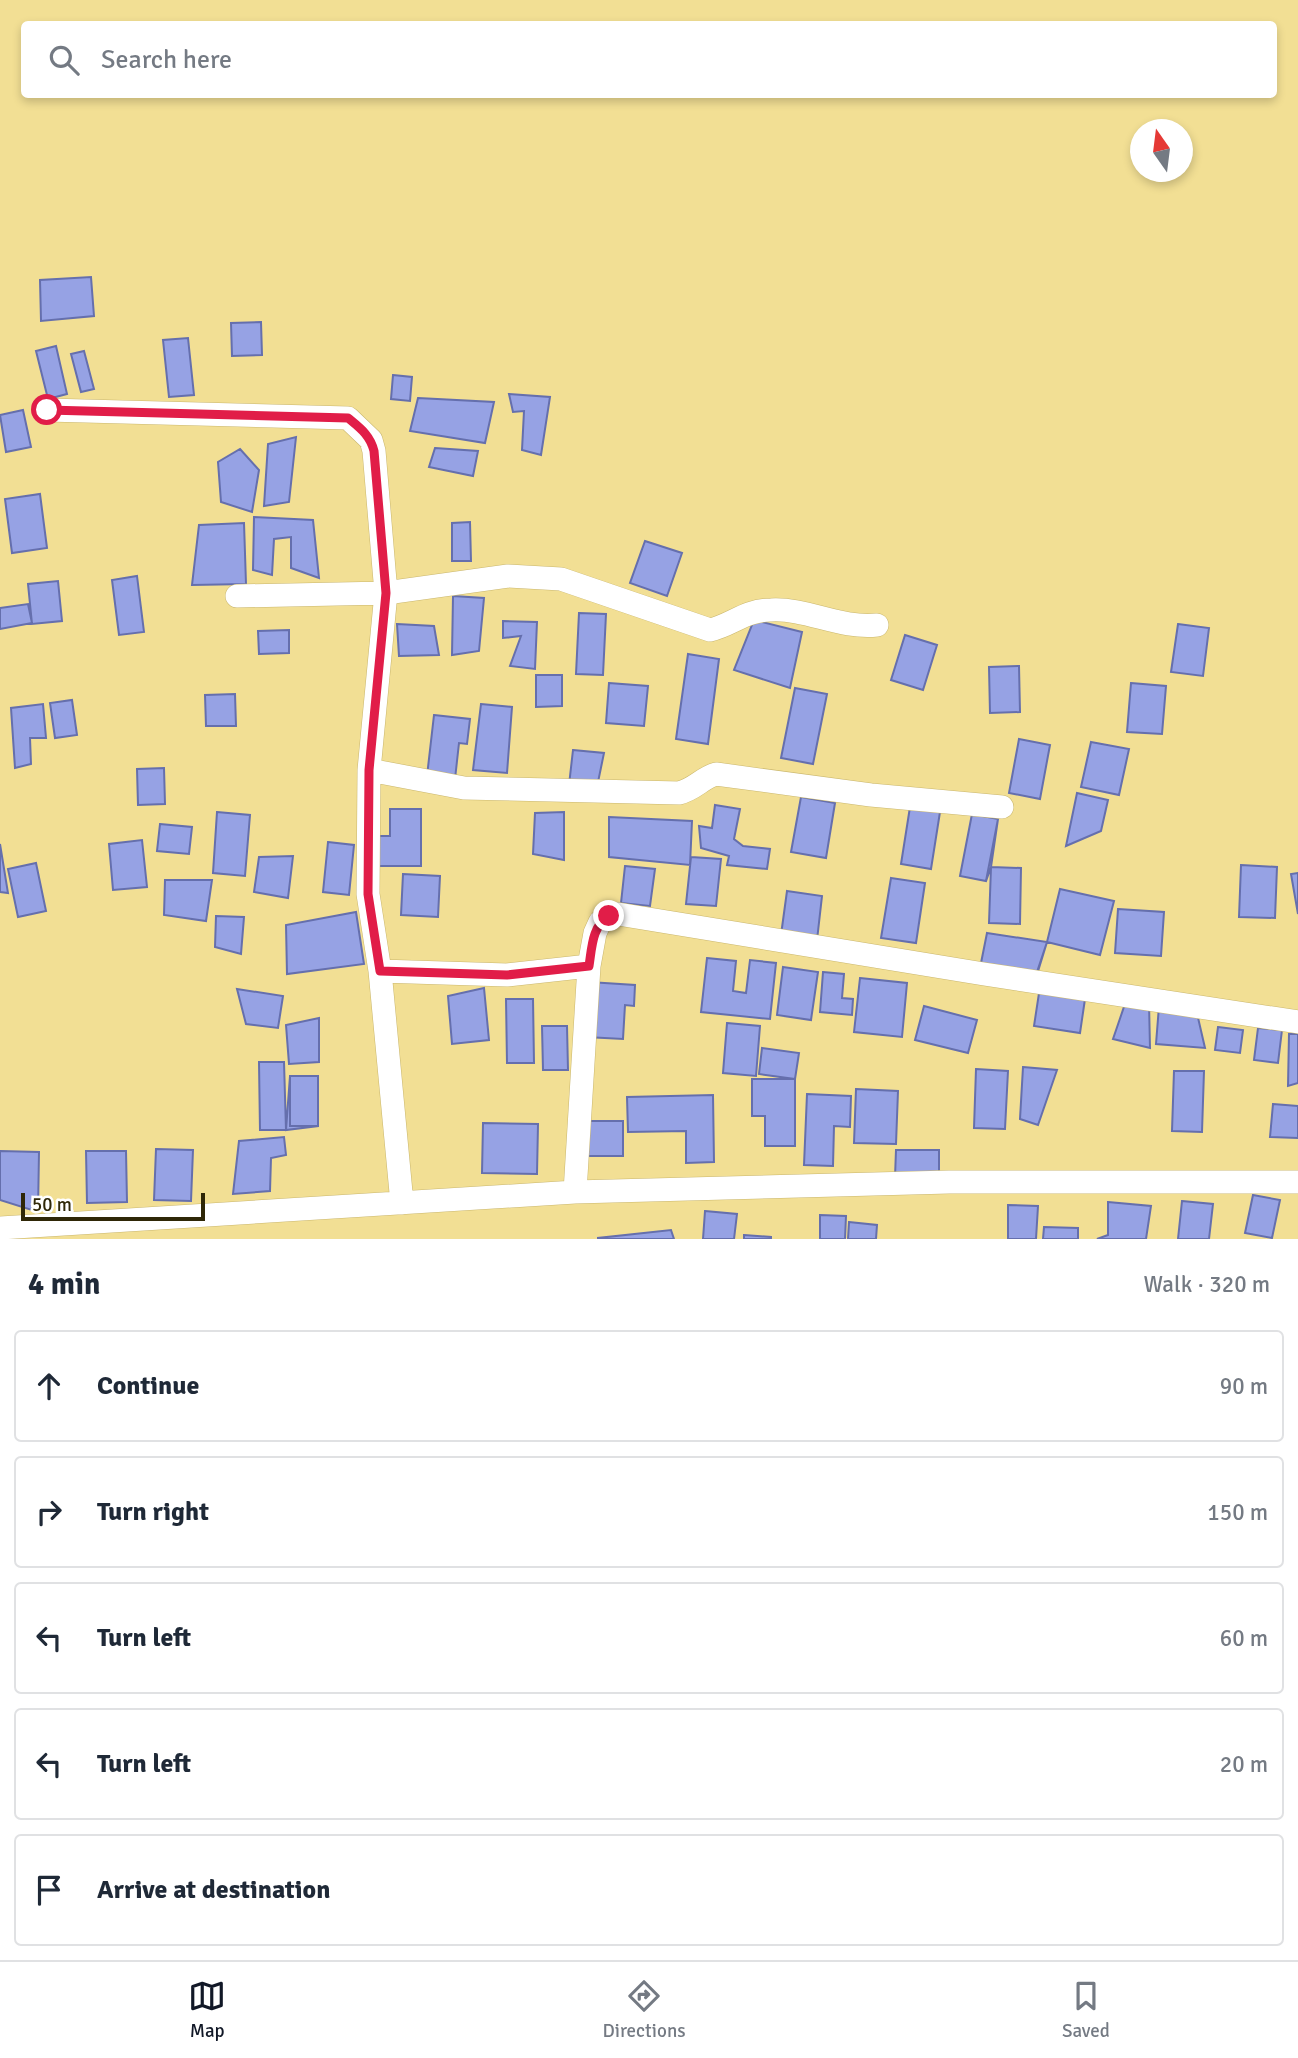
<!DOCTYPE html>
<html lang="en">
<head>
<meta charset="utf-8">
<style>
	:root { --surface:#fff; --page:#f6f6f7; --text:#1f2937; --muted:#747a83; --line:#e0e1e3; --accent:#111827 }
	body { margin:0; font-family:Signika,sans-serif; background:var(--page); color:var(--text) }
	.compass { position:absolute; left:1130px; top:119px; width:63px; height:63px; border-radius:50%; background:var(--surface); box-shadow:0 4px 10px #0003; rotate:346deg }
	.scale { position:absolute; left:21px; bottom:18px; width:184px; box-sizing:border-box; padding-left:7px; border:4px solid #2f2707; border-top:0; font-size:19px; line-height:24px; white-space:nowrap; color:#2f2707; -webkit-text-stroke:5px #fff; paint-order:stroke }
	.stop { position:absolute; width:21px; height:21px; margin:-16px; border:5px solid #e11d48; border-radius:50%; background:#fff }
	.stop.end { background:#e11d48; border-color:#fff; box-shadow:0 2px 7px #0008 }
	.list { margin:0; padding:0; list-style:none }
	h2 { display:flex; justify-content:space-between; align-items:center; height:91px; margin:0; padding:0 28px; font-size:30px }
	h2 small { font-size:23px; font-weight:400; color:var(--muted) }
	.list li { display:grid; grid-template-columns:46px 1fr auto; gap:21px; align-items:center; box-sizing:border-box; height:112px; margin:0 14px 14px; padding:0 14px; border:2px solid var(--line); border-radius:7px }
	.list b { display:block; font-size:26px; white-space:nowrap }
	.list em { font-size:23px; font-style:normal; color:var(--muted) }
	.icon { flex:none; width:38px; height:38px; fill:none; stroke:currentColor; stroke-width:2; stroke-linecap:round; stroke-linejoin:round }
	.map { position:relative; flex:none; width:1298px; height:1239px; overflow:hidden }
	.search { position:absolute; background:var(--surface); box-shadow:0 4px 10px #0003; left:21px; right:21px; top:21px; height:77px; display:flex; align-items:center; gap:18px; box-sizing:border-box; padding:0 24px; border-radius:7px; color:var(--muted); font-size:26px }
	.sheet { height:721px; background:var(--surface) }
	nav { display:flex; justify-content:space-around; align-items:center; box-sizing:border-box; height:98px; border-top:2px solid var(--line); background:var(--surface); font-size:19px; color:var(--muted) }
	nav a { display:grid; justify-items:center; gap:4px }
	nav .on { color:var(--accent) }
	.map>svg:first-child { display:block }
</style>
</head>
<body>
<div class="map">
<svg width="1298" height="1239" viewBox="0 0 1298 1239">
	<rect width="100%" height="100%" fill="#f2df94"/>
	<path fill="#96a2e4" stroke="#656fad" stroke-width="2" d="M91 277 94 316 41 321 40 280Z
		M261 322 262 355 232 356 231 323Z
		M188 338 194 395 169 397 163 340Z
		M56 346 67 394 48 399 36 351Z
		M84 351 94 389 81 392 71 354Z
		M393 375 412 377 410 401 391 399Z
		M509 394 550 397 541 455 522 450 524 411 513 412Z
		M418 398 494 402 485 443 410 431Z
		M23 410 31 447 6 452 0 415Z
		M296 437 289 502 264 506 268 444Z
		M435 448 478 451 473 476 429 467Z
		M240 449 259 470 252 512 221 502 218 462Z
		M40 494 47 548 12 553 5 499Z
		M254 517 313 520 319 578 291 568V537L274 539 272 575 253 570Z
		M470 522 471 561H452V523Z
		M244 523 246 584 192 585 199 525Z
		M645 541 682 553 667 596 630 583Z
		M137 576 144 632 119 635 112 580Z
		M58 581 62 621 32 624 28 584Z
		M453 596 484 598 479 651 452 655Z
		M28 604 32 623 0 629V608Z
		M579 613 606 614 603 675 576 674Z
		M754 620 802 632 790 688 734 670Z
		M503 621 537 622 535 669 510 666 521 636 503 638Z
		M397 624 434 626 439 655 399 656Z
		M1178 624 1209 628 1203 676 1171 672Z
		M289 630V653L259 654 258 631Z
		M905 635 937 645 923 690 891 680Z
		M688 654 719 659 708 744 676 739Z
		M1019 666 1020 712 990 713 989 667Z
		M536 675H562V706L536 707Z
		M609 683 648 686 644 726 606 723Z
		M1131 683 1166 686 1162 734 1127 732Z
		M795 688 827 694 813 764 781 758Z
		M235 694 236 726H206L205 695Z
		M72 700 77 735 55 738 50 703Z
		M43 704 46 738H30L31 764 15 768 11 708Z
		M481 704 512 707 507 773 473 770Z
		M434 715 470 719 467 744 459 743 455 779 427 776Z
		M1019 739 1050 745 1040 799 1009 793Z
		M1091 742 1129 749 1119 795 1081 787Z
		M573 750 604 753 597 787 569 785Z
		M164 768 165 804 138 805 137 769Z
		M1077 793 1108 800 1101 831 1066 846Z
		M801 797 835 803 826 858 791 852Z
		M715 805 740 809 734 839 743 846 770 849 767 869 727 865 729 856 701 848 699 826 712 828Z
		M910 807 940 812 931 869 901 864Z
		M390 809H421V866H379V836H390Z
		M217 812 250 815 245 876 213 873Z
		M564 812V860L533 854 535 813Z
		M972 814 998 819 991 867 986 881 960 876Z
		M972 814 998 819 986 881 960 876Z
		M609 817 692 821 690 865 609 857Z
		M160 824 192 827 189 854 157 851Z
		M142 840 147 887 113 890 109 844Z
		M328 842 354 845 349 895 323 892Z
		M0 844 8 893 0 892Z
		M293 856 288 898 254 892 259 857Z
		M691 857 721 859 716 906 686 904Z
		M36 863 46 911 18 917 8 869Z
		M1241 865 1277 867 1275 918 1239 917Z
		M625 866 655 869 650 906 621 903Z
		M991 867 1021 868 1020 924 989 923Z
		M1298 873V914L1291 874Z
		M403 874 440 876 438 917 401 915Z
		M891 878 925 883 916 943 881 938Z
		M165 880H212L206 921 164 915Z
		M1060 889 1114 901 1100 955 1047 942Z
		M787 891 822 896 817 940 781 935Z
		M1118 909 1164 912 1161 956 1115 953Z
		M356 912 364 964 287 974 286 925Z
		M216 916 244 917 241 954 215 947Z
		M987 933 1047 942 1036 975 981 963Z
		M987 933 1047 942 1035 981 981 963Z
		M707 958 736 961 733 991 746 993 750 960 776 963 770 1019 701 1012Z
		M783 967 818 972 811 1020 777 1015Z
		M823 972 844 974 842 998 853 999 852 1015 820 1012Z
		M860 978 907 983 902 1037 854 1032Z
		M589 982 635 985 634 1006 625 1005 623 1039 586 1037Z
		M484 988 489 1040 452 1044 448 996Z
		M237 989 283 996 278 1028 246 1024Z
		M1039 993 1085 999 1080 1033 1034 1026Z
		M1127 998 1149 1002 1150 1048 1113 1039Z
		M506 999H533L534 1063H507Z
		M924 1006 977 1020 968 1053 915 1040Z
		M1159 1006 1196 1009 1205 1048 1156 1044Z
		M319 1018V1062L289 1064 286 1025Z
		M727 1023 760 1026 756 1076 723 1073Z
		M542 1026H567L568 1070H543Z
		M1218 1027 1243 1030 1240 1053 1215 1050Z
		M1258 1028 1282 1030 1278 1063 1254 1060Z
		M1289 1034H1298V1083L1288 1086Z
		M762 1048 799 1053 795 1079 759 1074Z
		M259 1062H284L286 1130H260Z
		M1023 1067 1057 1070 1038 1125 1020 1119Z
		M976 1069 1008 1071 1005 1129 974 1128Z
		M1174 1071H1204L1202 1132 1172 1131Z
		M290 1076H318V1126H290Z
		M290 1076H318V1126L286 1130Z
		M752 1079H795V1146H765V1116H752Z
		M856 1089 898 1091 896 1144 854 1143Z
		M807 1094 851 1096 850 1127 834 1126 833 1166 804 1165Z
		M713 1095 714 1162 686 1163V1131L628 1132 627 1097Z
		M1273 1104 1298 1106V1138L1270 1137Z
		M586 1121H623V1156H586Z
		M483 1123 538 1124 537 1174 482 1173Z
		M284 1137 286 1155 271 1158 270 1191 233 1194 239 1141Z
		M156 1149 193 1150 191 1201 154 1200Z
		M896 1150H939V1178L895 1177Z
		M0 1151 39 1152 38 1212 0 1200Z
		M86 1151H126L127 1202 87 1203Z
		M1253 1195 1280 1200 1272 1238 1245 1233Z
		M1182 1201 1213 1204 1209 1239H1178Z
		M1108 1202 1151 1206 1146 1239H1097L1108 1235Z
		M1008 1205 1038 1206 1036 1239H1008Z
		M705 1211 737 1214 734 1239H703Z
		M820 1215 846 1216 845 1239H820Z
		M849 1222 877 1225 876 1239H848Z
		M1044 1227 1078 1228V1239H1043Z
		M671 1230 674 1239H598V1238Z
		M744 1235 771 1237V1239H744Z"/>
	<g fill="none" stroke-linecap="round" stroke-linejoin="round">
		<g stroke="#cab76e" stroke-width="24">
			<path id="minor" d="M47 410 348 418 371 440 374 451 386 593 369 770 368 894 380 971 402 1203
				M237 596 386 593 508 576 561 579 710 630C732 625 745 610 771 610 807 608 840 629 877 625
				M369 770 464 788 679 793C695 789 702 778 716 774L871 795 1002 807
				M380 971 507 975 589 966
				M575 1192 589 966 595 933 600 922 618 914 984 974 1298 1022
				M0 1228 575 1192 949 1182H1298"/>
		</g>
		<use href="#minor" stroke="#fff" stroke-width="23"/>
	</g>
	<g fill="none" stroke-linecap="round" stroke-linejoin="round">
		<path stroke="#e11d48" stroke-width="9" d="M47 410 348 418C360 428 370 435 374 451L386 593 369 770 368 894 380 971 507 975 589 966C592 947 592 926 609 916"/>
	</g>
</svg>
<svg class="compass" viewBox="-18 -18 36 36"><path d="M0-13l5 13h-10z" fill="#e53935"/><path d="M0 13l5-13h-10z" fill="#747a83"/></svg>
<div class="scale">50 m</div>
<div class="stop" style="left:47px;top:410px"></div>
<div class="stop end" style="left:609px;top:916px"></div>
<div class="search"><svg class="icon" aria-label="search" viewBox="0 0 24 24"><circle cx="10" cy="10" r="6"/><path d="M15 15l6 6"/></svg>Search here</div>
</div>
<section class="sheet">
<h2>4 min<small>Walk · 320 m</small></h2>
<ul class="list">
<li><svg class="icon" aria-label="ahead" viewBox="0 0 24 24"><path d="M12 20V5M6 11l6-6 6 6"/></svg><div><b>Continue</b></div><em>90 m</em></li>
<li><svg class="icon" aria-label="right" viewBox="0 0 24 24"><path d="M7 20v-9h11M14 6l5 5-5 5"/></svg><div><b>Turn right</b></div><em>150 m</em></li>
<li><svg class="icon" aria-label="left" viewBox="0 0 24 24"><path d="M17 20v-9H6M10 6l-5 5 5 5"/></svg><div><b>Turn left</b></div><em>60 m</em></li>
<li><svg class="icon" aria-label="left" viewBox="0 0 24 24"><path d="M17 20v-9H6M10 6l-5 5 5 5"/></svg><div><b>Turn left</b></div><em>20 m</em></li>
<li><svg class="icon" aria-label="arrive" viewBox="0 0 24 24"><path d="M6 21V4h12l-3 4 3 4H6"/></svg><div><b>Arrive at destination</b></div></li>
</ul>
</section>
<nav>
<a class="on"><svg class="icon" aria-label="map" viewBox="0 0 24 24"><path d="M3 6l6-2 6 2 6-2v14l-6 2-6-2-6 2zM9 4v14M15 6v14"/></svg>Map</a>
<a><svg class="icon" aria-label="directions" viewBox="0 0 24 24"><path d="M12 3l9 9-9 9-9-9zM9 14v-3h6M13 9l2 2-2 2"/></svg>Directions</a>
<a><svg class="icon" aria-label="saved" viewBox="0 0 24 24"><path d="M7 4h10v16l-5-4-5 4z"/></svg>Saved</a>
</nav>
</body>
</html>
